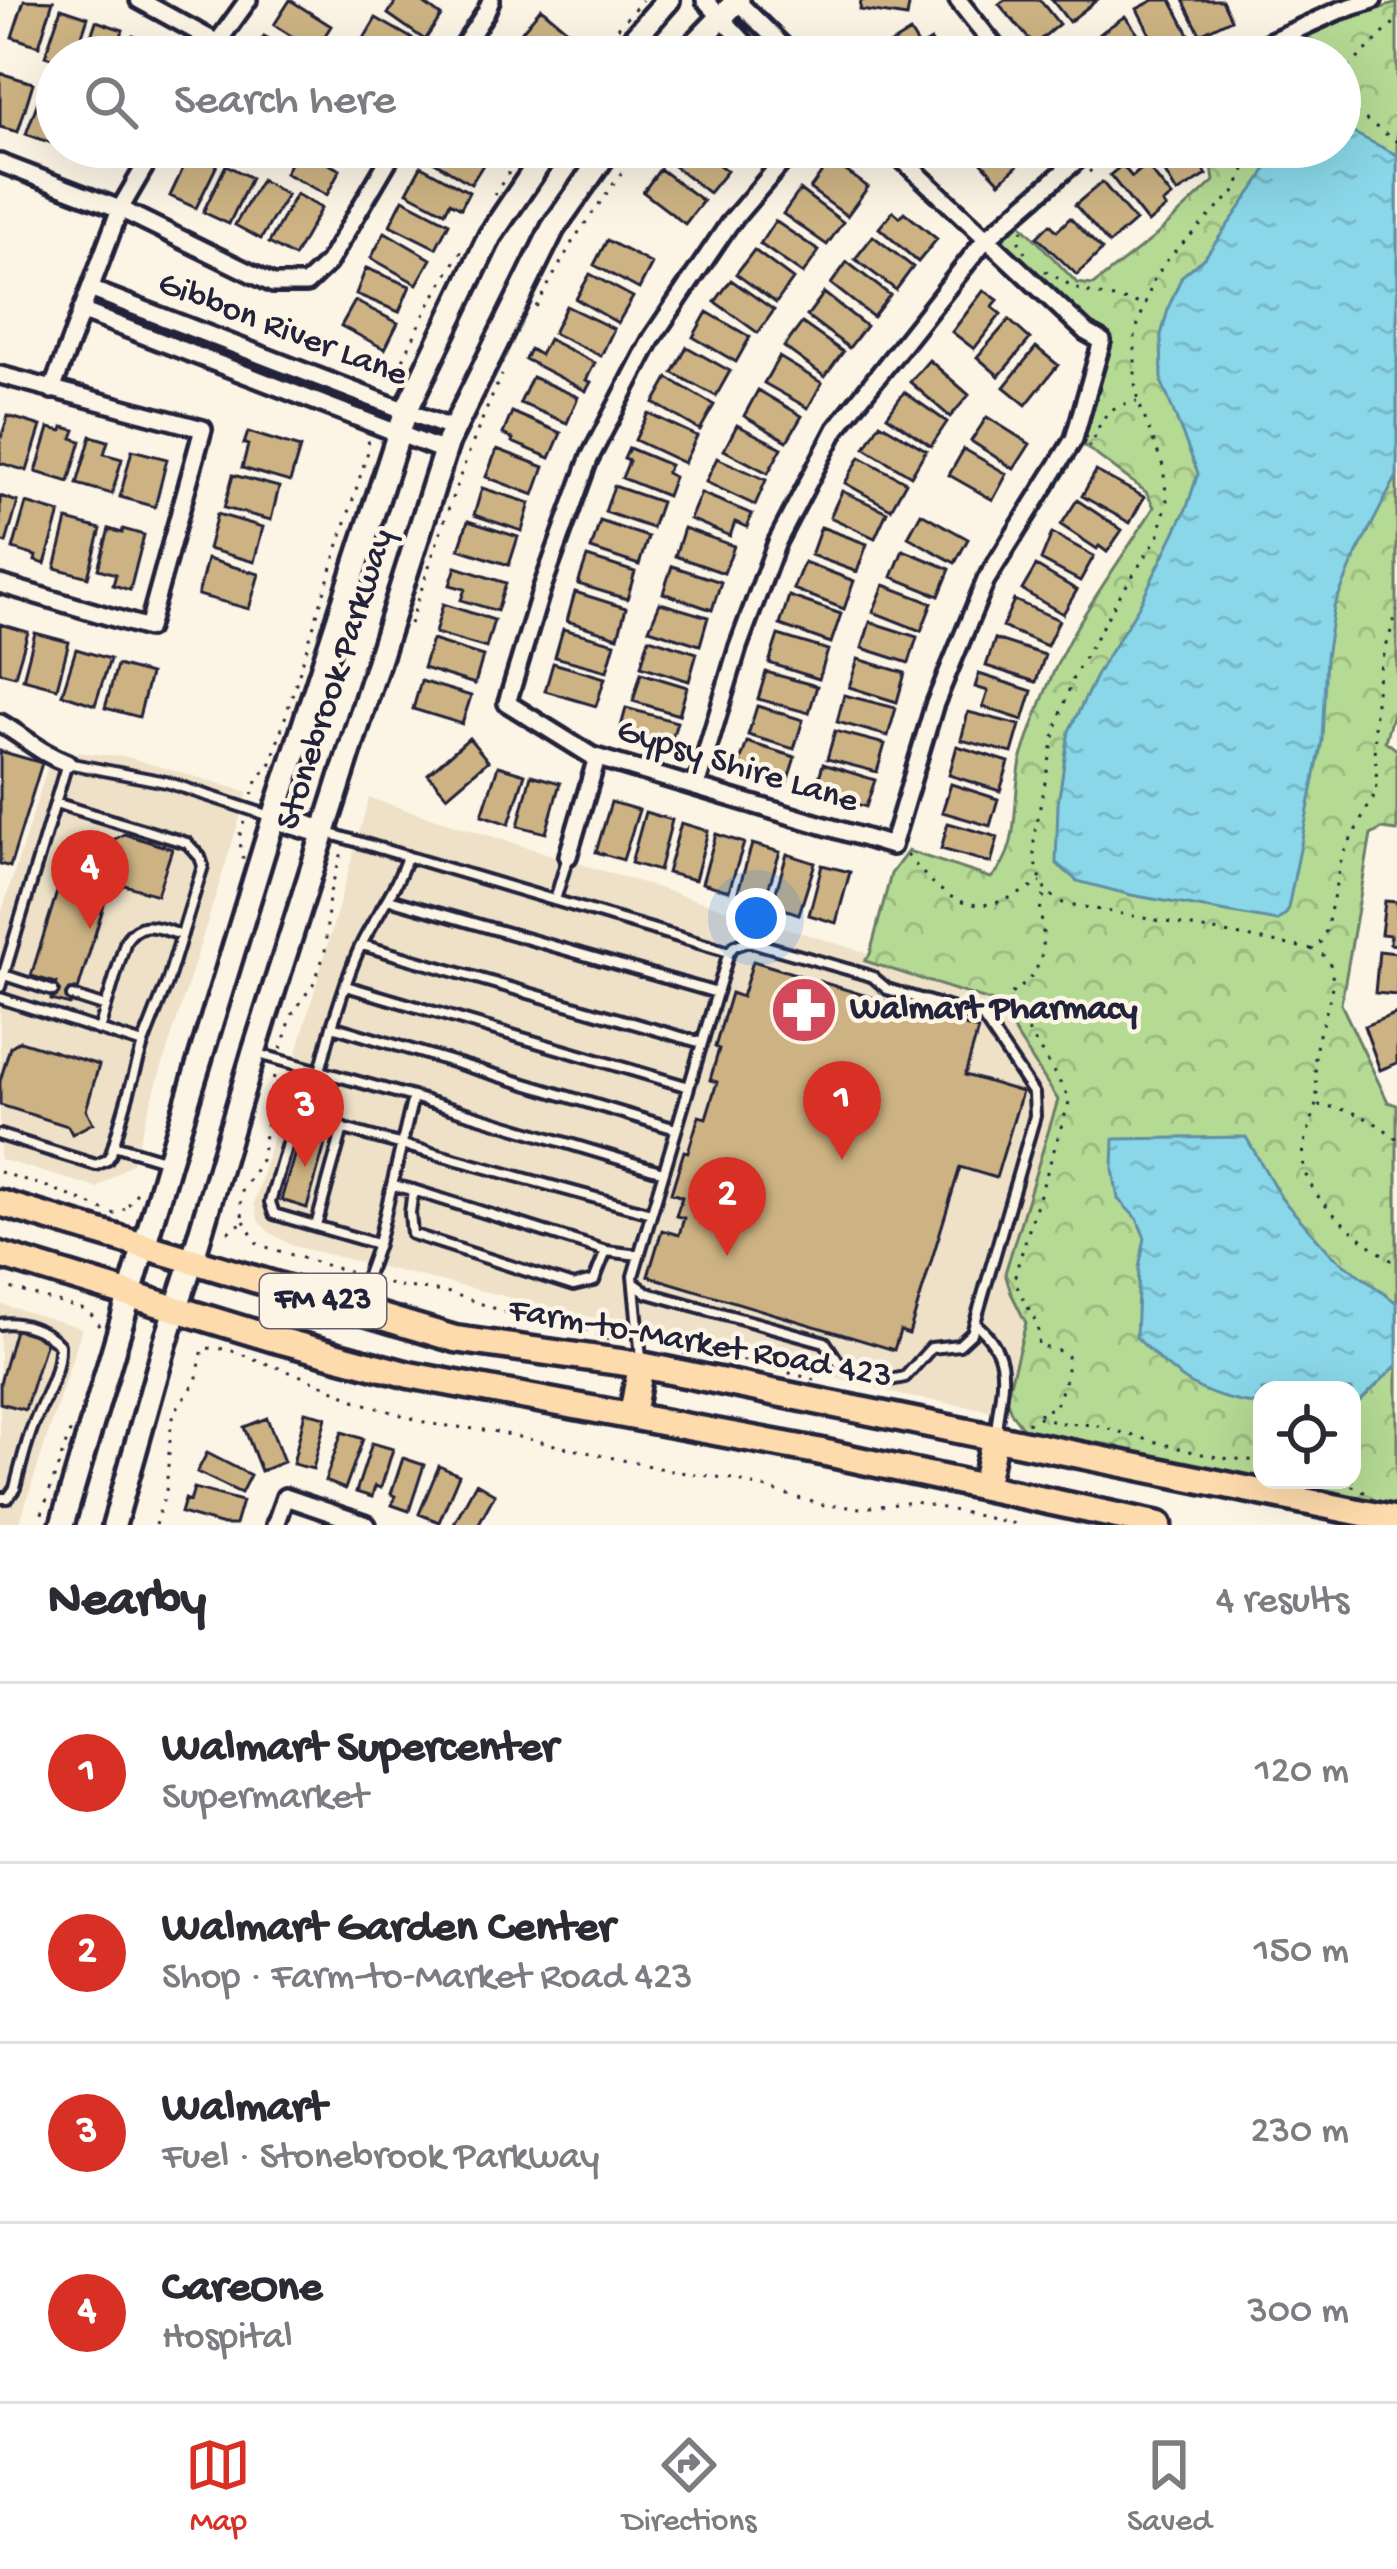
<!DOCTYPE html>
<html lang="en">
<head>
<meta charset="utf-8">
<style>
	:root { --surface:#fff; --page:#f7f7f7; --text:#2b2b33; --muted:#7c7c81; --line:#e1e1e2; --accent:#d93025 }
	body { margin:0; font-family:"Gochi Hand",sans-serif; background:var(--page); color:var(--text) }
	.controls { position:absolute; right:36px; bottom:36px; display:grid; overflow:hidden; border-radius:24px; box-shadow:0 12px 48px #0002 }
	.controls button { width:108px; height:108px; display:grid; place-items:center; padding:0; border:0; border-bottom:3px solid var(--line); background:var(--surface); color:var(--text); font:60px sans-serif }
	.you { position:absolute; left:756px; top:918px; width:42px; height:42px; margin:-30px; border:9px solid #fff; border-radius:50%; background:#1a73e8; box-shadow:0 0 0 18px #1a73e833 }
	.badge { display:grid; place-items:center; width:78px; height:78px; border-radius:50%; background:var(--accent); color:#fff; font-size:39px; font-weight:700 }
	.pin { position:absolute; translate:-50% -99px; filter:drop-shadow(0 3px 6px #0008) }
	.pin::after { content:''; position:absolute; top:63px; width:42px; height:36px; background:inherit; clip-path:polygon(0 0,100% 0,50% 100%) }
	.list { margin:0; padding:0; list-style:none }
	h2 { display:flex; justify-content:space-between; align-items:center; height:156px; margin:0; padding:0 48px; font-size:51px }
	h2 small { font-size:39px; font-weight:400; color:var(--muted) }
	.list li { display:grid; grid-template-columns:78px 1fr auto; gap:36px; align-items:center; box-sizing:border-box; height:180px; padding:0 48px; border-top:3px solid var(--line) }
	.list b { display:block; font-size:45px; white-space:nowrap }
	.list p { margin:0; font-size:39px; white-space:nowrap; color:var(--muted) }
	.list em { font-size:39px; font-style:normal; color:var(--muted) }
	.icon { flex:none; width:66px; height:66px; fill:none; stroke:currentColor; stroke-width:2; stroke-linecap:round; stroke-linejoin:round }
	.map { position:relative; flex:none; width:1397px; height:1525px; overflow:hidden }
	.search { position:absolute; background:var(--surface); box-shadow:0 12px 48px #0002; left:36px; right:36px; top:36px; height:132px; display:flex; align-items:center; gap:30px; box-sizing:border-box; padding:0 42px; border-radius:66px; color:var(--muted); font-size:45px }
	.sheet { height:876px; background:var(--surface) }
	nav { display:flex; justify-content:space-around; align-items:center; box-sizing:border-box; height:168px; border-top:3px solid var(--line); background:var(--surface); font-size:33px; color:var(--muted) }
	nav a { display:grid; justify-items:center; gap:6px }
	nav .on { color:var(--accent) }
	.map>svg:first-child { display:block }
</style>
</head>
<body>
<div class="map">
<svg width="1397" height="1525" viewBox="0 0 1397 1525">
	<defs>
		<pattern id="park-crowns" width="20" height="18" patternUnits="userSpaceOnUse" patternTransform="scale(3)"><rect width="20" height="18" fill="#b5da94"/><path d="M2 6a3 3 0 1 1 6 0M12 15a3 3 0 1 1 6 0" fill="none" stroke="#9bbb80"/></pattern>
		<pattern id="water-ripples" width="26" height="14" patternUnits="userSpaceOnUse" patternTransform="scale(3)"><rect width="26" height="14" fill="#89d7e8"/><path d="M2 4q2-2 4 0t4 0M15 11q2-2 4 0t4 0" fill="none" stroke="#76b8c8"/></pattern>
	</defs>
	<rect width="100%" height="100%" fill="#fcf5e5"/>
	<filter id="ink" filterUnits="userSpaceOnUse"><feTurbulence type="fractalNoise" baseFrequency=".00833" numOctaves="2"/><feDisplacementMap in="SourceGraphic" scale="24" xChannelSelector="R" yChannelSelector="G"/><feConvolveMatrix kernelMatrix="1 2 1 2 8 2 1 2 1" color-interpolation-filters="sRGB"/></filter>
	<g filter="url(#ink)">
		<path fill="#eee1c8" d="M53 750 127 757 248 792 132 1163 97 1188 0 1159V917Z
			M369 798 870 954 866 962 996 1003 1058 1100 1005 1272 1011 1293 1026 1323 1006 1399 1012 1414 904 1396 784 1363 293 1246 269 1232 259 1222 254 1204Z
			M0 1304 82 1328 19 1525H0Z"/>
		<path fill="url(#park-crowns)" stroke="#6c7e68" stroke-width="3" fill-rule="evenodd" d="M1397 3V699L1385 741 1397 750V831L1382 829 1371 835 1341 1004 1388 1102 1397 1105V1512L1135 1457 1115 1446 1024 1430 1012 1414 1006 1399 1026 1323 1011 1293 1005 1273 1058 1100 996 1003 865 961 870 954 891 874 908 851 991 878C1024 848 1010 794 1023 754 1036 714 1052 670 1073 633 1098 590 1128 549 1154 507L1146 492 1083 445 1111 349 1109 340 1073 314 1004 247 1002 241 1008 230 1018 221 1077 283 1093 285 1151 240 1214 181 1212 168 1200 147H1340V57H1258L1324 26ZM1262 1390H1352V1480H1262Z"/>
		<path fill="url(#water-ripples)" stroke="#608fa3" stroke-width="3" d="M1340 126 1397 155V476L1357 553 1334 607 1326 657 1322 741 1287 913 1277 921 1131 895 1077 881 1056 863 1058 804 1069 731 1098 672 1139 606 1187 507 1198 473 1162 383 1161 335 1169 306 1182 276 1205 257 1262 177 1278 147H1340Z
			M1246 1137 1282 1199 1332 1255 1397 1303V1365L1352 1409V1390H1262V1405C1203 1399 1177 1379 1136 1337L1139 1268 1145 1238 1137 1219 1118 1199 1113 1169 1114 1139Z"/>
		<path fill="#cdb383" stroke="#22223b" stroke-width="3" d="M24 0 53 1 39 46 12 37Z
			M290 0 331 26 315 51 274 25Z
			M390 0H419L441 16 425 40 388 14 395 3Z
			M861 0H910L907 17 860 10Z
			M1005 0H1040L1059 24 1034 45 999 4Z
			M1052 0H1097L1069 22Z
			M1154 0H1171L1193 42 1181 49 1177 42 1159 52 1137 9Z
			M1183 0H1222L1231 19 1200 34Z
			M61 8 88 17 75 57H57V60L45 56Z
			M541 8 577 38 562 57H554L522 31Z
			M1125 16 1153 55 1150 57H1109L1095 37Z
			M376 18 420 43 411 57H387L362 42Z
			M96 21 123 30 114 57H84Z
			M910 32 920 48 931 41 941 55 877 57 875 54Z
			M133 36 160 47 156 57H125Z
			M264 36 303 57H253Z
			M512 36 543 57H498Z
			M0 73 33 83 18 132 0 127Z
			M44 85 57 90V145L26 134Z
			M72 147H109L105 160 96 157 94 163 70 155Z
			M193 147 220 159 196 208 170 196Z
			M435 147H464L486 160 471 184 428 158Z
			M676 147H696L727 171 709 193 666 160Z
			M986 147H1035L1036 148 1000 182 976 156Z
			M1166 147H1190L1207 175 1177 193 1154 154Z
			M298 148 340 170 327 195 285 173Z
			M828 158 868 187 847 216 810 189 825 168 822 166Z
			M226 165 251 178 229 224 203 212Z
			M1122 165 1132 177 1146 165 1172 197 1163 204 1166 208 1148 223 1110 175Z
			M421 166 469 192 461 208 450 202 445 212 407 192Z
			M660 169 703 201 685 224 643 192Z
			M261 180 287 195 261 239 235 225Z
			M1102 182 1135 221 1109 244 1075 205Z
			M800 190 843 222 827 245 783 214Z
			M296 194 321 208 294 257 269 243Z
			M403 199 449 223 436 248 390 225Z
			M893 211 900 217 904 212 937 239 918 262 879 228Z
			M1070 218 1102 250 1077 275 1037 237 1050 224 1057 231Z
			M775 221 819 251 803 274 760 244Z
			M385 232 431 259 417 284 371 258Z
			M873 236 913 267 896 290 855 259Z
			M607 240 652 264 639 289 594 265Z
			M754 250 793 279 776 303 736 274Z
			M847 262 890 295 873 317 831 284Z
			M366 268 410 286 399 312 356 294Z
			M590 274 633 297 618 323 576 299Z
			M731 280 774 310 758 333 715 302Z
			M984 290 998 300 992 307 1001 314 974 349 952 332Z
			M824 293 866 326 849 348 807 316Z
			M355 301 398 323 385 349 341 326Z
			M566 306 614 329 601 356 553 333Z
			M707 312 750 337 736 362 693 337Z
			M1009 320 1030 339 999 376 977 357Z
			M802 323 843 352 825 377 784 347Z
			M548 339 595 363 586 380 591 382 586 391 525 359 530 349 540 355Z
			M687 347 730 371 716 396 673 373Z
			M1036 347 1058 365 1026 405 1004 387Z
			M779 357 822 383 808 408 764 383Z
			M929 360 969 395 950 417 910 382Z
			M532 377 578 397 567 423 520 403Z
			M668 378 714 405 700 430 654 403Z
			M758 390 802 416 787 441 744 416Z
			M904 392 947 422 931 446 887 416Z
			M512 412 561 433 550 458 512 442 513 439 503 434Z
			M648 413 697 436 684 463 635 440Z
			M8 416 41 426 27 471 0 463V441Z
			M987 417 1030 444 1014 469 971 441Z
			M880 423 926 450 911 476 865 448Z
			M737 425 782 448 768 473 724 450Z
			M63 427 75 430 72 438 81 441 69 482 36 472 49 428 62 431Z
			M248 432 300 448 290 482 242 468 248 445 244 444Z
			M91 436 108 441 104 454 122 459 112 494 77 484Z
			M629 448 670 465 666 473 674 477 667 496 622 478 629 461 624 459Z
			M497 449 544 467 534 495 486 477Z
			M964 449 1007 474 993 500 949 475Z
			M132 450 167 459 155 507 120 497Z
			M860 457 906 482 891 509 845 483Z
			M717 458 766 480 755 505 706 482Z
			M1096 471 1144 497 1130 523 1082 496Z
			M233 475 279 487 271 520 224 508Z
			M614 486 661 502 652 528 605 512Z
			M482 488 530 503 522 531 474 515Z
			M842 491 887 512 875 538 830 517Z
			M701 493 752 514 747 527 735 522 730 536 690 519Z
			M0 496 18 502 6 543 0 541Z
			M1077 500 1122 530 1107 552 1099 546 1097 549 1061 525Z
			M26 503 60 513 45 564 35 561 36 556 13 549Z
			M921 513 968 539 955 563 908 537Z
			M217 514 263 527 254 562 208 549Z
			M67 520 101 529 88 577 55 568Z
			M468 521 518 537 509 565 459 549Z
			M600 521 648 537 639 565 591 549Z
			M821 527 867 544 857 572 811 555Z
			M684 528 734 546 724 573 675 556Z
			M109 529 122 533 123 529 144 535 130 590 113 585 116 574 98 569Z
			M1052 533 1094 556 1080 581 1041 560Z
			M903 550 950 569 939 596 892 577Z
			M587 557 635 572 627 599 578 584Z
			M207 559 259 574 249 609 198 595Z
			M804 562 854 581 844 609 793 589Z
			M672 566 721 582 712 610 663 593Z
			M1036 566 1077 590 1063 614 1022 590Z
			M456 567 506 583 497 611 461 600 465 589 450 585Z
			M884 585 932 603 921 631 873 612Z
			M575 592 626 608 618 637 567 621Z
			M789 596 841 614 831 643 780 625Z
			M1014 600 1059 620 1047 646 1002 627Z
			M660 603 708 617 700 645 649 629Z
			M443 604 494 620 486 648 435 633Z
			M870 622 917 637 909 663 862 648Z
			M0 624 28 632 15 676 0 672Z
			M563 629 615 643 607 671 555 657Z
			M35 633 69 642 57 688 23 679Z
			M778 635 828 650 819 679 769 663Z
			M649 638 697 653 689 681 641 666Z
			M995 639 1045 655 1036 682 986 666Z
			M432 640 483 656 475 684 423 668Z
			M76 649 110 659 95 705 62 694Z
			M858 659 905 673 897 702 849 687Z
			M553 663 605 678 596 706 545 691Z
			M117 665 150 674 139 717 105 708Z
			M766 672 817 686 809 713 758 699Z
			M641 673 687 687 679 715 633 701Z
			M979 674 1032 691 1023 720 983 707 988 691 975 687Z
			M421 681 471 696 462 724 413 709Z
			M844 695 896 708 888 736 837 722Z
			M757 706 803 720 794 749 748 735Z
			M626 708 677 722 668 752 618 738Z
			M968 712 1020 725 1012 753 961 740Z
			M835 731 885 744 877 772 827 759Z
			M469 738 488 761 447 796 428 774Z
			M747 742 795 757 786 786 737 771Z
			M957 746 1009 762 1000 791 949 775Z
			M0 751 42 763 10 867 0 864Z
			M823 764 875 780 866 807 815 791Z
			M498 766 525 774 509 824 482 815Z
			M531 775 560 783 546 833 518 826Z
			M951 784 998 799 990 826 942 812Z
			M611 802 639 810 623 860 596 852Z
			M645 812 672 820 659 871 631 863Z
			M681 823 708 831 695 880 667 873Z
			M948 823 998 837 991 863 941 849Z
			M124 834 172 849 157 895 125 885 107 895 78 990 75 989 70 1005 51 1000 56 983 31 976 65 866Z
			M716 834 744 843 729 891 702 883Z
			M752 844 780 852 765 899 738 891Z
			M787 854 815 863 799 914 772 905Z
			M822 865 850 872 836 923 809 915Z
			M1385 901 1397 902V945L1390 944V935L1381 934Z
			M1379 951 1397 953V995L1375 993Z
			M753 961 978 1030 965 1075 1022 1092 996 1178 960 1167 909 1334 900 1331 894 1350 648 1276 662 1230 679 1235 684 1218 676 1216 682 1197 671 1193 684 1151 688 1152 699 1116 706 1118 717 1082 710 1080 719 1049 715 1047 731 993 742 997Z
			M1397 1013V1063L1380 1070 1364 1026Z
			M20 1041 99 1065 86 1110 93 1123 72 1134 68 1126 0 1105V1081L10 1047Z
			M303 1126 328 1134 307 1208 281 1200Z
			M16 1326 47 1338 25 1410 0 1403V1383Z
			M305 1412 326 1417 313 1469 293 1464Z
			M267 1418 284 1462 261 1471 244 1427Z
			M342 1432 363 1439 345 1489 325 1481Z
			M372 1443 393 1449 381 1488 375 1486 372 1497 356 1492Z
			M207 1453 250 1475 241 1493 197 1472Z
			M403 1458 424 1465 409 1511 392 1505 395 1496 391 1494Z
			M439 1466 459 1475 439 1522 419 1514Z
			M476 1483 495 1494 478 1525H453Z
			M194 1488 242 1501 235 1525H223L181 1513 185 1499 190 1501Z"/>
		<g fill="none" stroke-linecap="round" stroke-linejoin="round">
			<g stroke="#22223b" stroke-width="16">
				<path id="lane" d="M328 833 729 952
					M389 899 717 993
					M555 900 568 856
					M362 945 702 1043
					M4 975 53 991
					M346 986 689 1087
					M0 987 67 763 166 782 273 817
					M72 996 106 1007
					M0 998 143 1044
					M332 1026C341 999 349 969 362 943 377 913 397 889 407 856
					M99 1030 126 940C142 917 159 929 182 935
					M255 1053 413 1097 378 1244 356 1306
					M316 1070 304 1118 291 1130 270 1202 274 1214 377 1244
					M320 1071 332 1026 676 1129
					M413 1097 663 1172
					M304 1118 651 1213
					M0 1135 96 1165 107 1160 111 1154 143 1044 167 983 203 866 200 857 187 843 55 803
					M114 1145 167 1161
					M392 1185 413 1190 410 1213 412 1234 573 1286 594 1281 606 1251 639 1255
					M413 1190 606 1251
					M316 1226 343 1128
					M634 1283 648 1293 825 1342 839 1363 850 1370 890 1380 905 1377 931 1348 959 1345 972 1333 1035 1116 1034 1094 983 1018 887 989 873 977 864 974 748 941 734 946 729 952 633 1276 641 1358
					M0 1324C19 1321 47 1330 59 1345 60 1372 45 1396 35 1421 26 1442 21 1466 15 1488L8 1498H0
					M976 1324C1015 1357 1000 1387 996 1432"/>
			</g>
			<g stroke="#22223b" stroke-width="24">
				<path id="street" d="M139 0 216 42
					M705 0 758 57
					M736 0 794 57
					M958 0 1003 57
					M207 57 248 0
					M456 57 486 12 491 0
					M1236 57 1338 11 1373 0
					M795 147 729 224 652 338 589 459 542 588 507 703 592 756 892 846 934 706 986 580 1074 439 1102 341 1086 332 889 147
					M0 163 120 209 273 284H306L328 263 396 147
					M90 289 453 429
					M81 311 444 451
					M0 375 203 429 148 628 0 584
					M52 390 120 209 156 147
					M0 723C25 737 40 753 67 763
					M696 787 738 647 777 542 836 429 985 240 1092 147
					M568 856 597 758
					M275 1525 285 1497 367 1525"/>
			</g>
			<g stroke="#22223b" stroke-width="30">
				<path id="secondary" d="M618 57 668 0
					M683 57 738 0
					M274 817 323 832
					M62 1525 169 1161 274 817 406 411 490 236 550 147
					M114 1525 165 1344 192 1261 254 1052 448 441 553 228 610 147"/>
			</g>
			<g stroke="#22223b" stroke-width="33">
				<path id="primary" d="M0 1203 455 1339 641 1365 1397 1520
					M0 1255 271 1338 409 1375 817 1451 1159 1525
					M632 1415 641 1365
					M984 1487 995 1436"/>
			</g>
			<path stroke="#22223b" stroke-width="3" stroke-dasharray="3 9" stroke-linecap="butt" d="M610 37 642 0
				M715 57 727 44
				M1340 76 1397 20
				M1340 95 1345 105 1397 142
				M1255 147 1236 190 1170 256 1154 279 1135 333V383L1140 406 1163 466 1167 501 1159 535 1117 600 1073 678 1056 728 1034 836V861L1046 892 1063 903 1311 949 1320 943 1326 931 1342 856 1377 790 1374 723 1379 672 1397 610
				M1089 172 1120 147
				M494 195 526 147
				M1023 229 1019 242 1025 253
				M1045 271 1081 291 1142 304
				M536 307 574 239 640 147
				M393 381 427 309 462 250
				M1088 445 1091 447C1102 417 1105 407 1137 401
				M410 624C438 540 464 455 502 375
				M252 795 258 779 271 763 369 448 368 438
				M907 855C953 910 977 920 1041 882
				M243 859 239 837 244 822
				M1311 949C1321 953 1328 956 1331 967 1337 992 1320 1023 1316 1048 1313 1063 1317 1079 1317 1094 1316 1123 1296 1145 1306 1175 1317 1207 1369 1246 1397 1264
				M281 1049 292 1015 315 981 325 952 329 895 343 849
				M1318 1105C1351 1109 1372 1118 1397 1139
				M0 1172 54 1189 108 1212 115 1214 125 1209
				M128 1205 141 1187
				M244 1221 256 1242 263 1246 355 1274
				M228 1232 243 1222 240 1195 261 1160 275 1069
				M376 1280 392 1285 451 1293 516 1316 583 1328 609 1340
				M0 1285 88 1311 101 1327
				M683 1353 726 1356 820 1381
				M1040 1415V1410L1054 1409C1062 1392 1069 1374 1067 1356L1064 1352 1038 1346C1043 1314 1017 1303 1015 1274L1070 1099 1007 996C1032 983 1046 961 1043 932 1042 917 1037 908 1045 894
				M1027 1423 1040 1417 1062 1423 1094 1425 1197 1453 1222 1458 1262 1461
				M1341 1480 1366 1493
				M38 1525 72 1426
				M155 1525 166 1492 171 1426 175 1411 196 1382 203 1348 227 1349 320 1383 359 1402 431 1424 492 1431 672 1471 732 1479 823 1505 861 1508 915 1502 1020 1525"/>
			<use href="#lane" stroke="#fcf5e5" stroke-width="8"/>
			<use href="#street" stroke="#fcf5e5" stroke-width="15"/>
			<use href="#secondary" stroke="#fcf5e5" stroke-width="21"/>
			<use href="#primary" stroke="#fedbac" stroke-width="24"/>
		</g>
	</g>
	<defs>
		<g id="pharmacy-disc" transform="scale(3.45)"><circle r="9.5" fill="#d1495b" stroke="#fcf5e5"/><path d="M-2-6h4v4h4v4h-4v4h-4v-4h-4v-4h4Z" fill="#fff"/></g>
	</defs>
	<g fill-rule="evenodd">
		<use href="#pharmacy-disc" x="804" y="1010"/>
	</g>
	<g text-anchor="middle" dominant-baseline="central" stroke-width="9" stroke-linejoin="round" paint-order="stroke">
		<rect fill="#fcf5e5" stroke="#63616e" stroke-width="3" x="260" y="1274" width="126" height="54" rx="9"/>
		<g font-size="33" font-weight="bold" fill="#22223b">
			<text x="323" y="1301">FM 423</text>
		</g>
		<g font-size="36" fill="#22223b" stroke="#fcf5e5">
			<text transform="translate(282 331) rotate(21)">Gibbon River Lane</text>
			<text transform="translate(337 680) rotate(-72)">Stonebrook Parkway</text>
			<text transform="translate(737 768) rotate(17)">Gypsy Shire Lane</text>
			<text transform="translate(700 1345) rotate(10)">Farm-to-Market Road 423</text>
		</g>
		<g font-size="36" font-weight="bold" fill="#22223b" stroke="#fcf5e5" text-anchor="start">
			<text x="850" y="1010">Walmart Pharmacy</text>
		</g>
	</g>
</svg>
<div class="controls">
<button><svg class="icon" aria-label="locate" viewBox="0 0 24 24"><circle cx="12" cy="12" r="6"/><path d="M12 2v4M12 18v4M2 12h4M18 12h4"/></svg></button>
</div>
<div class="you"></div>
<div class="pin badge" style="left:842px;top:1160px">1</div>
<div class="pin badge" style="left:727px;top:1256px">2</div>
<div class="pin badge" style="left:305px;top:1167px">3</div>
<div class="pin badge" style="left:90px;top:929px">4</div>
<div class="search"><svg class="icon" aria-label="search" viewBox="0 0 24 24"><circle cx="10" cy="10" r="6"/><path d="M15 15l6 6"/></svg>Search here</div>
</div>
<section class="sheet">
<h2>Nearby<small>4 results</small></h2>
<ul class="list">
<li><span class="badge">1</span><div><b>Walmart Supercenter</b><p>Supermarket</p></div><em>120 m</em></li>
<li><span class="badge">2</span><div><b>Walmart Garden Center</b><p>Shop · Farm-to-Market Road 423</p></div><em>150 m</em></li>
<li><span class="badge">3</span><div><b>Walmart</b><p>Fuel · Stonebrook Parkway</p></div><em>230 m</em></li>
<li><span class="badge">4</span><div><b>CareOne</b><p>Hospital</p></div><em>300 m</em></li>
</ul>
</section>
<nav>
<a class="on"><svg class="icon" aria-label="map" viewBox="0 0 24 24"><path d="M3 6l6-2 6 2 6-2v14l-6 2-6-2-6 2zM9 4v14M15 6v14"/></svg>Map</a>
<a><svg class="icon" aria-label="directions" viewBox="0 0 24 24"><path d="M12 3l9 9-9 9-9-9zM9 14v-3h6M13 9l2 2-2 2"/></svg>Directions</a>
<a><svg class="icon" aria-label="saved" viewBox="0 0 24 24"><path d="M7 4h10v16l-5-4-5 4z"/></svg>Saved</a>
</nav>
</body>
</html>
